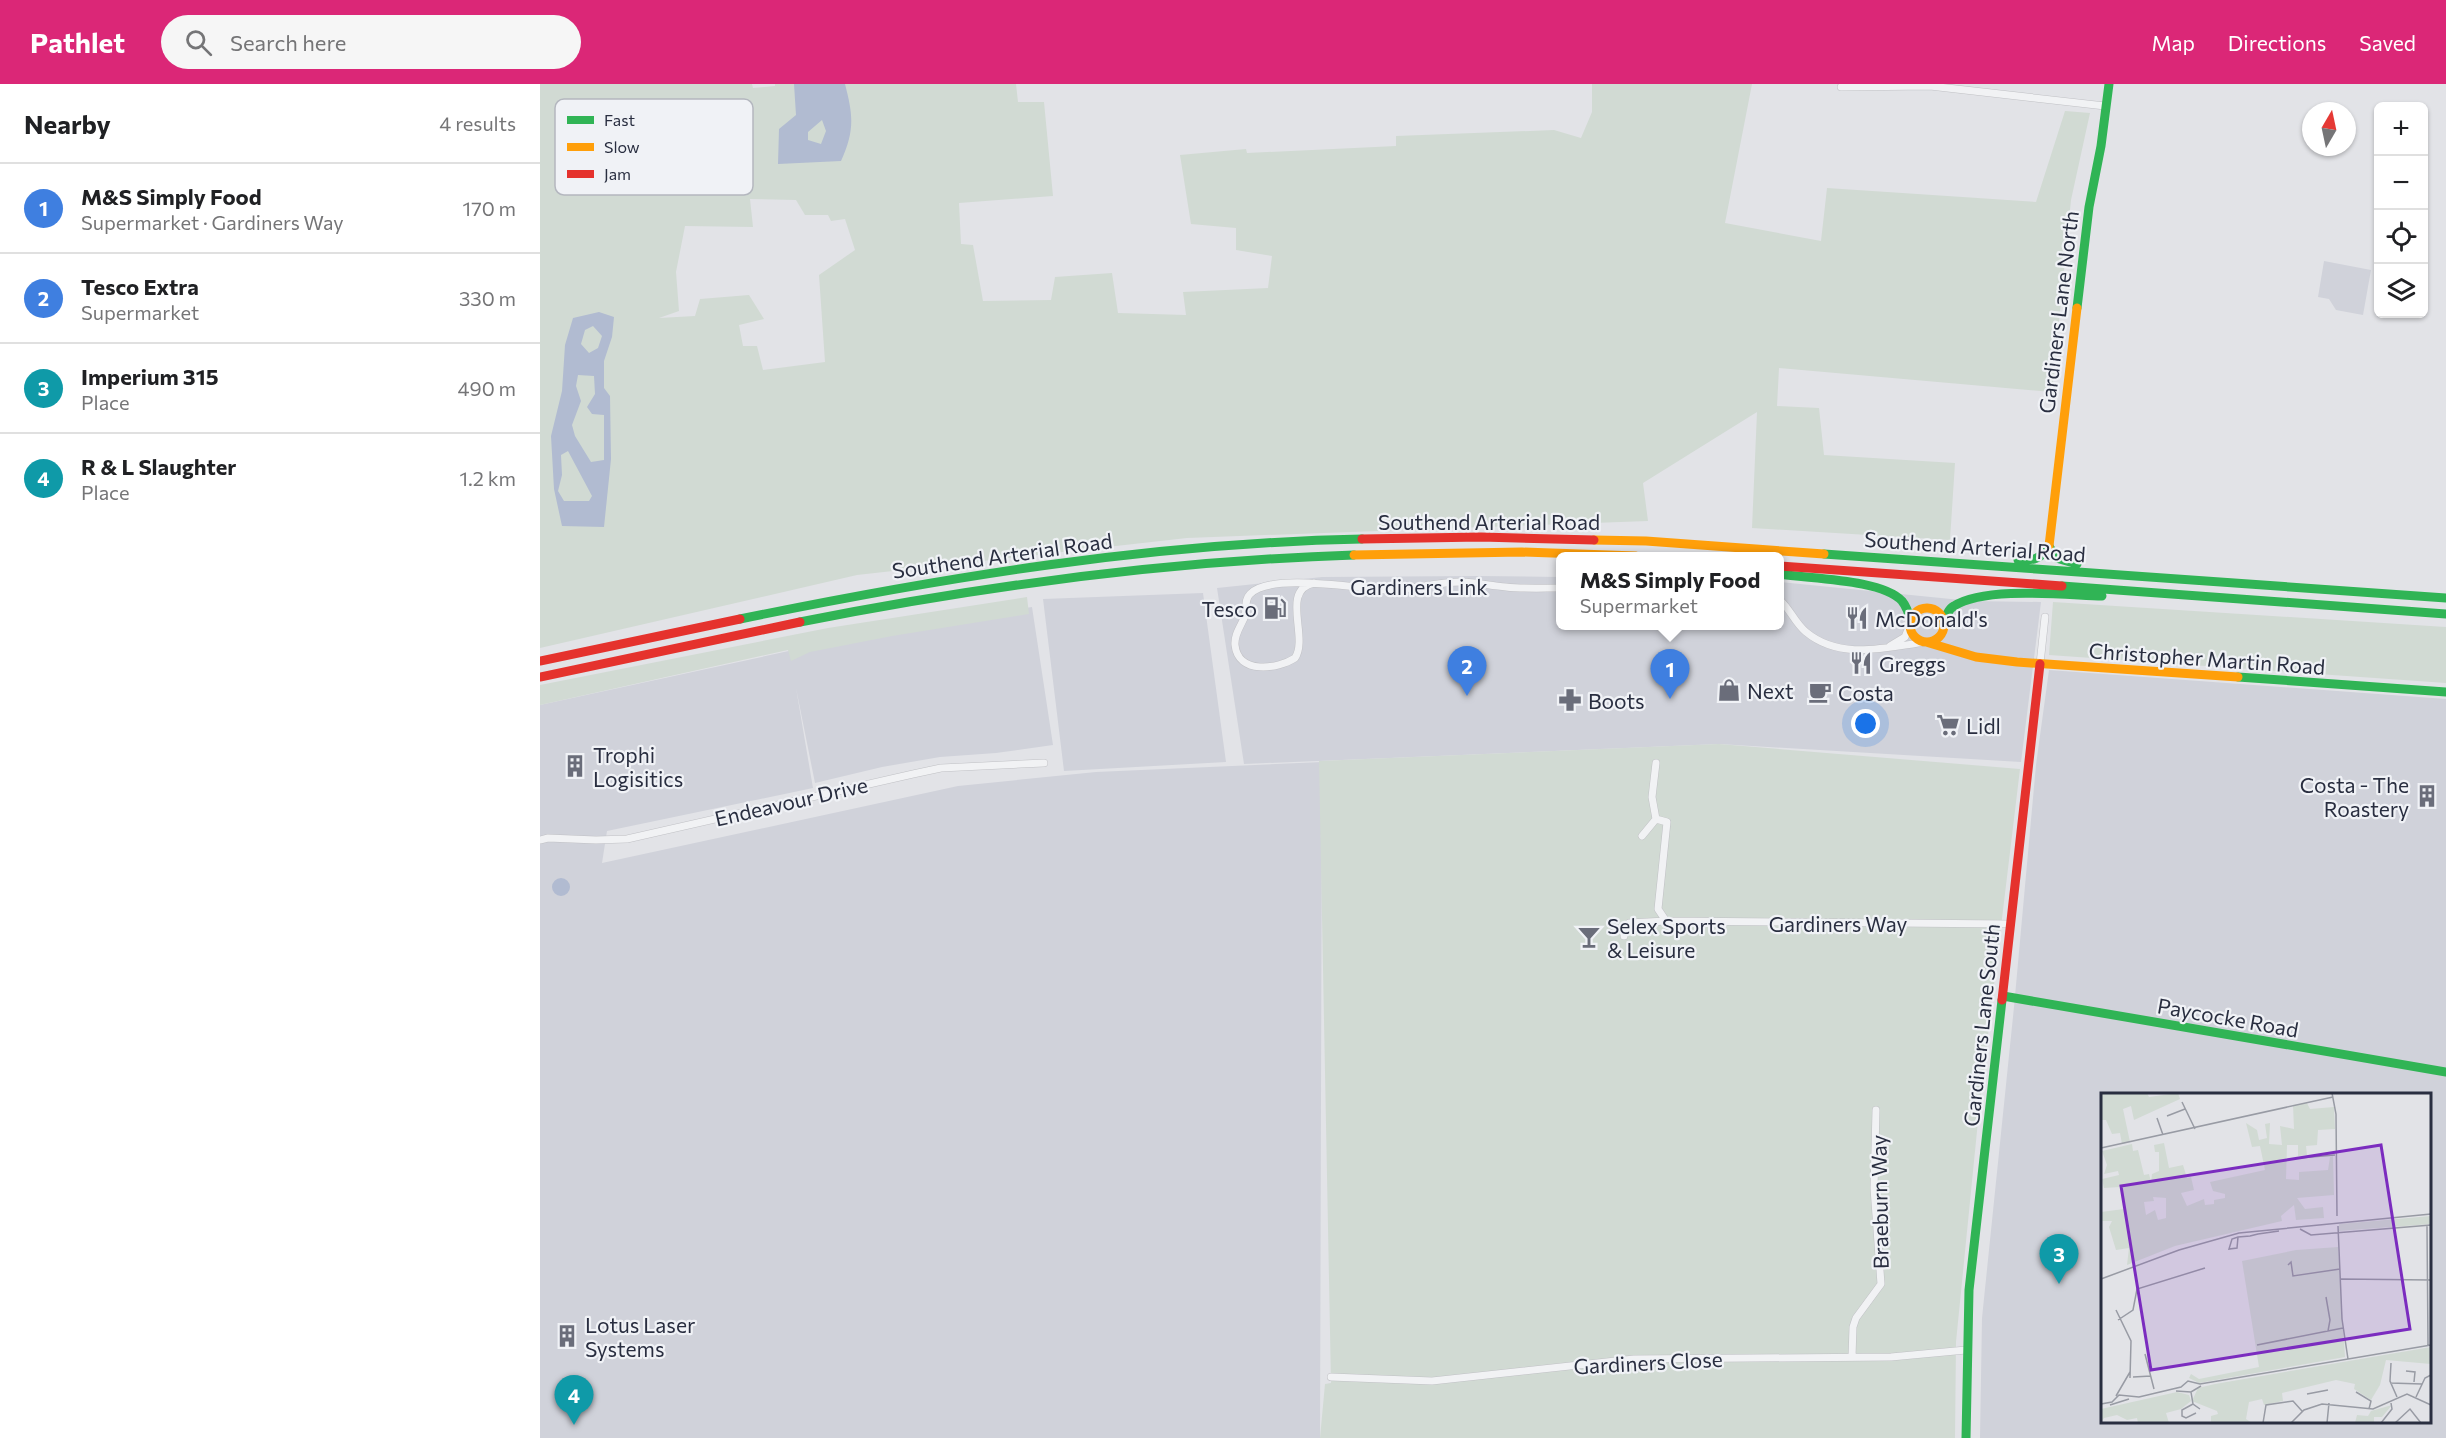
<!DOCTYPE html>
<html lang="en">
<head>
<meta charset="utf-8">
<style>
	:root { --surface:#fff; --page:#f6f6f6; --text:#202124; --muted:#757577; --line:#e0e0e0; --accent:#db2777 }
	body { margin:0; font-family:Commissioner,sans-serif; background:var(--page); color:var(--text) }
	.controls { position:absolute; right:18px; top:18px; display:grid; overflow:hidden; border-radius:9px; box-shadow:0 2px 4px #0004 }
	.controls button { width:54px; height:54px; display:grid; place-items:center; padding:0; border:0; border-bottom:2px solid var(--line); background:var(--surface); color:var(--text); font:30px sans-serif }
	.compass { position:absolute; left:1762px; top:18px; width:54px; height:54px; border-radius:50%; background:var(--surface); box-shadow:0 2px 4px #0004; rotate:9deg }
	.you { position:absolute; left:1326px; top:640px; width:21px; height:21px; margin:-15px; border:4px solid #fff; border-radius:50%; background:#1a73e8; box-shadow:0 0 0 9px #1a73e833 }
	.badge { display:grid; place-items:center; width:39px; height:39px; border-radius:50%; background:var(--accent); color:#fff; font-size:20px; font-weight:700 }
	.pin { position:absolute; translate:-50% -50px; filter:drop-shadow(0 2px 3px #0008) }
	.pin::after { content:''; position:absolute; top:32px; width:21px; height:18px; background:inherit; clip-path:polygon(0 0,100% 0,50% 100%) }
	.popup { position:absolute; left:1016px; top:468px; width:228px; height:78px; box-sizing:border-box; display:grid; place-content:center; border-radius:9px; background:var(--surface); filter:drop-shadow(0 2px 4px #0005); font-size:20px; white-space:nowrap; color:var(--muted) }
	.popup b { font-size:22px; color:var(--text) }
	.popup::after { content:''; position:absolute; left:50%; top:100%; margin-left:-12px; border:12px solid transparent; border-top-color:var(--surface) }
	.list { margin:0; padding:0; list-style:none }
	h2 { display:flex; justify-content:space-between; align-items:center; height:78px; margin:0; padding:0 24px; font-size:26px }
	h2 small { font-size:20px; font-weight:400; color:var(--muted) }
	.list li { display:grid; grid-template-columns:39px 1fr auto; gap:18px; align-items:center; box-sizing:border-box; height:90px; padding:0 24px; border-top:2px solid var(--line) }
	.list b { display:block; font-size:22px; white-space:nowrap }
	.list p { margin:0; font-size:20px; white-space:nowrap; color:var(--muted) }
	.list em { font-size:20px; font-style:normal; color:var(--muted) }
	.icon { flex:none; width:33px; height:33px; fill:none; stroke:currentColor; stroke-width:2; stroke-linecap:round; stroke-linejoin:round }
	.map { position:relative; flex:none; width:1906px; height:1354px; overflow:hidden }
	header { display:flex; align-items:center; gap:36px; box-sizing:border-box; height:84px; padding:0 30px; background:var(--accent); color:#fff }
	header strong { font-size:28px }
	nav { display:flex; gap:33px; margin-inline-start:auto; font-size:21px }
	.search { width:420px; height:54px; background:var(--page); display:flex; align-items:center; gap:15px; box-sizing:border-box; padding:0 21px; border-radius:33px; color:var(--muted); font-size:22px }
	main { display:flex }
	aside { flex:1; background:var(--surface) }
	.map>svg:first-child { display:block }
</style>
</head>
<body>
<header>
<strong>Pathlet</strong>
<div class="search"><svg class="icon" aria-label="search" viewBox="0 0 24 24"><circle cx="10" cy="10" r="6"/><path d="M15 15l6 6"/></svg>Search here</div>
<nav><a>Map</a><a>Directions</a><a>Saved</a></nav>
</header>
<main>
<aside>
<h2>Nearby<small>4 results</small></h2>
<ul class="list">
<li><span class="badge" style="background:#3f7fe0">1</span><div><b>M&amp;S Simply Food</b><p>Supermarket · Gardiners Way</p></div><em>170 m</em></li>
<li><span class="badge" style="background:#3f7fe0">2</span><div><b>Tesco Extra</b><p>Supermarket</p></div><em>330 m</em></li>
<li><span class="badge" style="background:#0f9aa8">3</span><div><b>Imperium 315</b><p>Place</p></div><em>490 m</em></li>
<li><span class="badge" style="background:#0f9aa8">4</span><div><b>R &amp; L Slaughter</b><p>Place</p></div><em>1.2 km</em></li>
</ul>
</aside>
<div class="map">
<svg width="1906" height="1354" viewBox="0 0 1906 1354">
	<rect width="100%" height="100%" fill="#e2e3e7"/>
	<path fill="#d0d2da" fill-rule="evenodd" d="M1784 177 1831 186 1823 231 1796 226 1789 215 1778 213Z
		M938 492 1020 493V542H1240V498L1431 517 1501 518 1481 678 1179 660 704 680 677 504 782 493Z
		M663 509 686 678 524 687 503 515Z
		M492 523 513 661 456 669 400 673 342 683 275 699 256 604 273 704 67 747 62 779 418 702 556 688 782 678 780 1354H0V621L355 544Z
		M1509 586 1906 615V1354H1440L1442 1234 1474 923 1496 681ZM1562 1010H1890V1338H1562Z"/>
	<path fill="#d1dad3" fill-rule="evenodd" d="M0 0H212L213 4 235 2V0H476L478 18H504L513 112 419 119 421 160 433 161 443 217 511 216 515 193 572 189 578 229 646 231 643 208 728 204 732 172 696 166V144L651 140 640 71 706 65 707 69 856 62V52L1014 46 1041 54 1052 28V0H1212L1185 139 1281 157 1287 104 1496 118 1525 27 1550 29 1531 116 1512 308 1239 284 1237 322 1279 324 1284 371 1415 379 1410 456 1212 444 1217 328 1103 399 1108 437 647 454 317 491 0 564ZM210 115 256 116 265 131H288L291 137 305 135 315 166 279 191 285 278 223 286 217 262H203L199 241 224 235 209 211 160 215 155 232 119 234 139 227 136 188 145 142 213 143Z
		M487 513 489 530 352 552 270 568 251 577 248 566 0 621V601L288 544Z
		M1513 518 1906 543V599L1509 571Z
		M1179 660 1480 685 1440 1017 1416 1258 1415 1354H780L785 1300 791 1299 779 677Z"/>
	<path fill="#b1bbd1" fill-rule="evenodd" d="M254 0H305C313 31 315 46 301 77L238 80 239 45 256 31ZM282 36 286 47 281 60 268 56V48Z
		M59 228 74 233 72 253 64 277V304L70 312 71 375 64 443 22 442 14 405 11 352 22 307 25 261 33 234ZM53 242 62 252 58 264 49 269 41 260 45 246ZM38 291 54 292 55 310 47 323 52 330 64 331V376L51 378 35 352 32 341 41 317 36 302ZM28 367 52 412 49 417H24L18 407 22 391 21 371Z
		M12 803a9 9 0 1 1 18 0a9 9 0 1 1-18 0Z"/>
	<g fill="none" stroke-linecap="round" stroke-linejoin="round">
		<g stroke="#c0c1c5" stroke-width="8">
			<path id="street" d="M1301 3 1390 2 1565 22
				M774 499C740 506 769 553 755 574 738 585 698 591 695 561 694 550 701 542 705 532 707 524 704 516 710 510 731 488 819 505 848 506 873 506 896 498 921 498 936 498 951 502 966 503 984 505 1002 504 1020 504
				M1240 516C1250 525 1255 539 1266 548 1301 577 1347 563 1386 558
				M1350 562 1365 553 1371 538
				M1500 580 1505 533
				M1116 679 1112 713 1116 735
				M1102 752 1116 735 1127 738 1118 825 1126 837 1471 840
				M0 756 8 754 56 756 87 755 373 690 401 684 504 679
				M1084 852V843L1089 839 1126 837
				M1312 1273 1313 1243 1316 1234 1341 1200 1334 1104 1336 1026
				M791 1293 892 1297 1094 1275 1351 1273 1426 1266"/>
		</g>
		<use href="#street" stroke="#f1f2f4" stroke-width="7"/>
		<path stroke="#30b455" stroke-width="9" d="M1537 224 1549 123 1561 62 1569 0
			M1509 462 1516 474 1537 480
			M1284 470 1906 514
			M1478 476C1492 477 1502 475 1509 462
			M1240 490C1270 495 1342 495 1362 517 1367 523 1369 530 1371 538
			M1522 502 1906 530
			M200 535C405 493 613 459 822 455
			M260 538C442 502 627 477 814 471
			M1404 542C1405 534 1407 526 1414 522 1445 502 1525 511 1562 512
			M1698 593 1906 608
			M1463 912 1906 988
			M1426 1354 1429 1206 1462 916"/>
		<path stroke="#ff9f0a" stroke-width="9" d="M1054 456 1106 457 1284 470
			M1509 462 1537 224
			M814 471 982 468 1096 472
			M1370 541a17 17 0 1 1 34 0a17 17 0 1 1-34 0Z
			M1386 558 1436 573 1477 578 1698 593"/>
		<path stroke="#e5322d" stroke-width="9" d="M822 455 941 453 1054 456
			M1240 482 1522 502
			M0 577 200 535
			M0 593 260 538
			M1462 916 1500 580"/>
	</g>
	<defs>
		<g id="fuel-bare" transform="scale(1.8)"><path d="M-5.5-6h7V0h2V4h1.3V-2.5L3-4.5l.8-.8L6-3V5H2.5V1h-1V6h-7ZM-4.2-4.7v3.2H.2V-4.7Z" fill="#6a6d7a" stroke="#f0f2f6" stroke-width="2.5" paint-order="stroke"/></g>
		<g id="restaurant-bare" transform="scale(1.8)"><path d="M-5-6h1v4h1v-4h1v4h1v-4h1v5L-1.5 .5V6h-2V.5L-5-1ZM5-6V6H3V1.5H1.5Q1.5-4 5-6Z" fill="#6a6d7a" stroke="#f0f2f6" stroke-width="2.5" paint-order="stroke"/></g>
		<g id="shop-bare" transform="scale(1.8)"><path d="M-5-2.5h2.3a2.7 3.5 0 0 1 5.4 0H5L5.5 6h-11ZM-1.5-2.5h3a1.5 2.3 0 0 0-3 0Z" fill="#6a6d7a" stroke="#f0f2f6" stroke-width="2.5" paint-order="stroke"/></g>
		<g id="cafe-bare" transform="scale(1.8)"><path d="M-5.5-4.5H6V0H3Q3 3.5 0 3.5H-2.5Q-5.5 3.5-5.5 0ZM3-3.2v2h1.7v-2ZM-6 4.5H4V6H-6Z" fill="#6a6d7a" stroke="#f0f2f6" stroke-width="2.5" paint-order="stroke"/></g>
		<g id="pharmacy-bare" transform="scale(1.8)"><path d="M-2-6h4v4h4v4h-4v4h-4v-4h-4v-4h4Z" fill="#6a6d7a" stroke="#f0f2f6" stroke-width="2.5" paint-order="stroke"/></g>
		<g id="supermarket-bare" transform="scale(1.8)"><path d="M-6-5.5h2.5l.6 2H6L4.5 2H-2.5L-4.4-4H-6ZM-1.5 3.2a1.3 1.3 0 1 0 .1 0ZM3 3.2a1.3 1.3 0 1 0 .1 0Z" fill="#6a6d7a" stroke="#f0f2f6" stroke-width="2.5" paint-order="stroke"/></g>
		<g id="building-bare" transform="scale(1.8)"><path d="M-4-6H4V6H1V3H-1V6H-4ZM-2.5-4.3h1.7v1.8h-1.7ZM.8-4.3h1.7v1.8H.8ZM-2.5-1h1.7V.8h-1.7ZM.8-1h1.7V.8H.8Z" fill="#6a6d7a" stroke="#f0f2f6" stroke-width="2.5" paint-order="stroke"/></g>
		<g id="bar-bare" transform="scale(1.8)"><path d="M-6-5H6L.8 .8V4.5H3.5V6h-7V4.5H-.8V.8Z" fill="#6a6d7a" stroke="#f0f2f6" stroke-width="2.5" paint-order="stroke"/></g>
	</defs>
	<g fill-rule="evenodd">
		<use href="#fuel-bare" x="735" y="524"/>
		<use href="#restaurant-bare" x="1317" y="534"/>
		<use href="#restaurant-bare" x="1321" y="579"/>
		<use href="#shop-bare" x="1189" y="606"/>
		<use href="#cafe-bare" x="1280" y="608"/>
		<use href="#pharmacy-bare" x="1030" y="616"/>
		<use href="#supermarket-bare" x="1408" y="641"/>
		<use href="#building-bare" x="35" y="682"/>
		<use href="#building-bare" x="1887" y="712"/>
		<use href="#bar-bare" x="1049" y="853"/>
		<use href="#building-bare" x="27" y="1252"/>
	</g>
	<g text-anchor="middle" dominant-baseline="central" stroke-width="4.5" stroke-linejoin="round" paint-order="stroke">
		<g font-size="21" fill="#292e40" stroke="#f0f2f6">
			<text transform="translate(1518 228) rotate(-83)">Gardiners Lane North</text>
			<text x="949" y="437">Southend Arterial Road</text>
			<text transform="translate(1435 462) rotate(4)">Southend Arterial Road</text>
			<text transform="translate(462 471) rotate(-8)">Southend Arterial Road</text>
			<text x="879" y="502">Gardiners Link</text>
			<text transform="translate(1667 574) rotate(4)">Christopher Martin Road</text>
			<text transform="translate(251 717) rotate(-13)">Endeavour Drive</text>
			<text x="1298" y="839">Gardiners Way</text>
			<text transform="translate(1688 933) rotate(10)">Paycocke Road</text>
			<text transform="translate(1441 941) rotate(-84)">Gardiners Lane South</text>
			<text transform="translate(1339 1118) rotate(-91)">Braeburn Way</text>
			<text transform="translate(1108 1278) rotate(-3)">Gardiners Close</text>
		</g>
		<g font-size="21" fill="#292e40" stroke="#f0f2f6" text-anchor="start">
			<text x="717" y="524" text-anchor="end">Tesco</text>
			<text x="1335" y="534">McDonald's</text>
			<text x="1339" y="579">Greggs</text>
			<text x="1207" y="606">Next</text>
			<text x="1298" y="608">Costa</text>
			<text x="1048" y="616">Boots</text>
			<text x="1426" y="641">Lidl</text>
			<text x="53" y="670">Trophi<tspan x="53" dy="24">Logisitics</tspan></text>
			<text x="1869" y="700" text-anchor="end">Costa - The<tspan x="1869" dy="24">Roastery</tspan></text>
			<text x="1067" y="841">Selex Sports<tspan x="1067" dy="24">&amp; Leisure</tspan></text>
			<text x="45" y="1240">Lotus Laser<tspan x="45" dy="24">Systems</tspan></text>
		</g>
	</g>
	<g transform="translate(1561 1009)">
		<rect width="330" height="330" fill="#e2e3e7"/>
		<path d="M0 0H46L48 4 77 0 79 6 33 27 30 13 22 16 29 49 21 51 19 40 11 41 5 27H0ZM206 10 209 16 233 14 234 36 217 37 216 52 205 53 206 62 197 63V52H186L185 86 198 87V79L227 77 229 64 232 63 233 102 196 105 204 116 222 114 223 125 195 127 193 112 180 123 181 128 74 153 26 172 28 155 15 157 8 134 11 128H0V119L23 116 19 94 3 95 1 86 18 82 17 78 3 81 6 72 1 58 31 51 32 58 37 57 43 82 48 81 50 89 51 81 58 78V59H54L53 52 63 50 68 75 82 72 86 85 90 84 93 97 80 100 86 113 103 106 104 112 113 111V107L124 105V101L112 98 109 89 164 77 159 53 151 54 145 30 156 37 158 47 166 45 164 31 169 30 168 51 181 52 179 33 193 36 192 12ZM52 104 65 105V125L57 127 54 117 45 122 43 109 53 108ZM330 123V131L238 138V131ZM237 154 244 264 98 290 88 285 90 281 98 286 158 274 141 168 195 157ZM330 254V271L285 267 279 292 270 307 253 296 254 291 235 287 181 300 182 308 163 312 161 306 148 309 145 326 151 330H110V323L117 321 116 318 91 308 97 295 114 291ZM76 299 88 302 90 308 80 316 65 320 68 330H37L36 325 26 327 16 322 3 325 0 330V316ZM291 312 281 324H273V330H254L256 322 267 323 270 318Z" fill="#d1dad3" fill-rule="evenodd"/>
		<path fill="none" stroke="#989ba4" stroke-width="1.5" d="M231 0 235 21 236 123M81 9 94 36M66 23 84 16M56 25 62 42M0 55 232 4M198 65 234 62M237 133 241 226 247 266M326 133 327 252M199 136 210 142 330 132M137 144 136 155 128 156 131 146 137 144 149 143 157 141 178 138M187 172 190 169 192 183 239 176M0 186 78 157 138 140 330 121M240 186 330 187M225 204 229 227 227 238M15 217 30 248 29 285M17 227 32 217 36 196 104 175M156 252 242 235M44 261 53 296M290 270 289 288 296 304M305 278 314 279 313 289M32 284 50 283M289 290 321 291M75 298 90 299 100 293M90 299 92 311 99 316M255 299 270 308 268 316M206 301 227 297M15 303 29 279M315 304 324 285 330 282M0 311 11 309 18 302 38 304 80 294 87 288 99 291 330 252M92 311 81 317V323L85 325 95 320M9 312 28 306M162 330 165 312 192 308 201 318M190 330 203 317 221 311 272 316 306 301 330 312M226 330 228 310M280 330 291 316 290 310M294 330 309 316 320 330"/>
		<path fill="#7b2cbf" fill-opacity="0.15" stroke="#7b2cbf" stroke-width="3" d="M280 52 309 236 50 277 20 93Z"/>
		<rect width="330" height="330" fill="none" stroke="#292e40" stroke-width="3"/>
	</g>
	<rect x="15" y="15" width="198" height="96" rx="9" fill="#f0f2f6" stroke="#b4b7bf" stroke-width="1.5"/>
	<rect x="27" y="32" width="27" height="8" fill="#30b455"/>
	<rect x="27" y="59" width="27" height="8" fill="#ff9f0a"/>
	<rect x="27" y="86" width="27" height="8" fill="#e5322d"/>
	<g font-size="16" fill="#292e40">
		<text x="64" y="42">Fast</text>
		<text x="64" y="69">Slow</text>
		<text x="64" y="96">Jam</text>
	</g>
</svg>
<div class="controls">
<button>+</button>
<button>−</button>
<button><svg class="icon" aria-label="locate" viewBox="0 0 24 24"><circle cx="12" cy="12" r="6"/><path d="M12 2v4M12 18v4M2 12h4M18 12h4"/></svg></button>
<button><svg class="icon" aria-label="layers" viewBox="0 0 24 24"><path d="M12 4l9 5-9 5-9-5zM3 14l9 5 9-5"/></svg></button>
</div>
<svg class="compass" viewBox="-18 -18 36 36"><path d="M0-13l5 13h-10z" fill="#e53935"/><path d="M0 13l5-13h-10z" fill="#757577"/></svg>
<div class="you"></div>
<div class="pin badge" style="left:1130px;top:615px;background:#3f7fe0">1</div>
<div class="popup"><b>M&amp;S Simply Food</b>Supermarket</div>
<div class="pin badge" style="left:927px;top:612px;background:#3f7fe0">2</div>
<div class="pin badge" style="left:1519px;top:1200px;background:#0f9aa8">3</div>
<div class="pin badge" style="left:34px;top:1341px;background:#0f9aa8">4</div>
</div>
</main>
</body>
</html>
